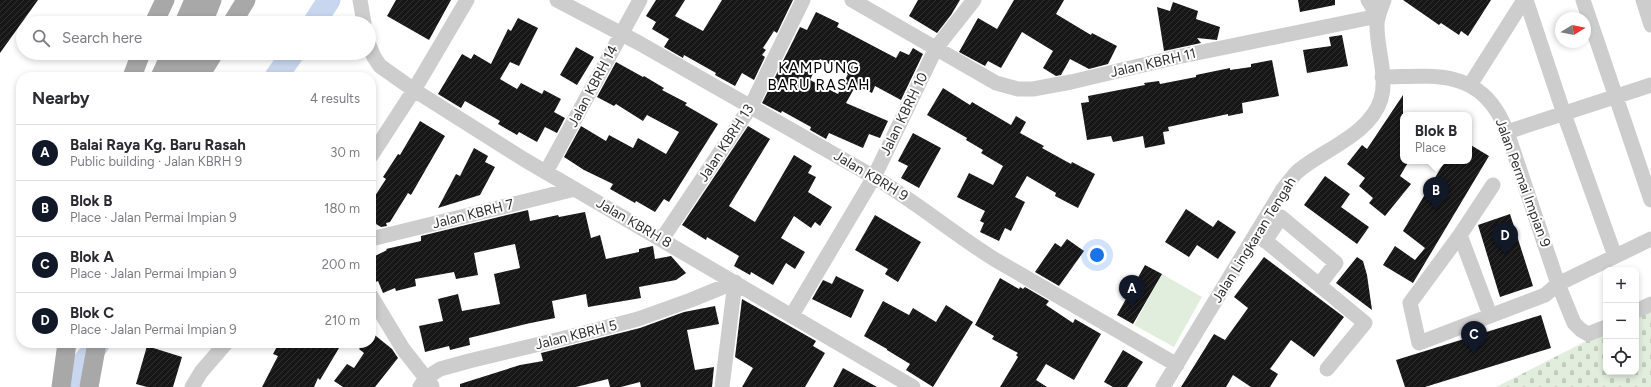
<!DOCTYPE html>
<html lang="en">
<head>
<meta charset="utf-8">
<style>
	:root { --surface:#fff; --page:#f7f7f7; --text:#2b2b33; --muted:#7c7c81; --line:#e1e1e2; --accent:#111827 }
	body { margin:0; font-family:Figtree,sans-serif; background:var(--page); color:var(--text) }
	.controls { position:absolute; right:12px; bottom:12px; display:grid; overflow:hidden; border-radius:8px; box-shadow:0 2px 6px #0003 }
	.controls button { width:36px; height:36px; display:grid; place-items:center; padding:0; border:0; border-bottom:1px solid var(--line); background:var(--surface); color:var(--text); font:20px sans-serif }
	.compass { position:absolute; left:1555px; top:12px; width:36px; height:36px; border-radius:50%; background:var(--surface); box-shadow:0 2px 6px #0003; rotate:80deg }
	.you { position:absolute; left:1097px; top:255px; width:14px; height:14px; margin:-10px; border:3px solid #fff; border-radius:50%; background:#1a73e8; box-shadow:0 0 0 6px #1a73e833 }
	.badge { display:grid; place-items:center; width:26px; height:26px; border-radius:50%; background:var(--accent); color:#fff; font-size:13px; font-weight:700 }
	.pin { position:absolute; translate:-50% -33px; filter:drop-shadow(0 1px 2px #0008) }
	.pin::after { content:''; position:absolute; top:21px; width:14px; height:12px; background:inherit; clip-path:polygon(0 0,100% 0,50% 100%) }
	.popup { position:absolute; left:1400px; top:112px; width:72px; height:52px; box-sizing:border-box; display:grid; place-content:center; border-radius:8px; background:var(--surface); filter:drop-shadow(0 1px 3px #0005); font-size:13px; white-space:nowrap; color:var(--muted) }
	.popup b { font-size:15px; color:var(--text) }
	.popup::after { content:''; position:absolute; left:50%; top:100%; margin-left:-8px; border:8px solid transparent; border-top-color:var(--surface) }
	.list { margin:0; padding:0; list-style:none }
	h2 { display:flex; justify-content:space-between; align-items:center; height:52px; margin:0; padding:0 16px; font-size:17px }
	h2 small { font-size:13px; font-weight:400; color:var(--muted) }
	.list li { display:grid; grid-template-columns:26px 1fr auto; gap:12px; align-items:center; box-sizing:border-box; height:56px; padding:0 16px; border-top:1px solid var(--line) }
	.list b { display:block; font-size:15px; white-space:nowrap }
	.list p { margin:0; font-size:13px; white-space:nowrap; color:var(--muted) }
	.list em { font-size:13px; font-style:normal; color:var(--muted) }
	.icon { flex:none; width:22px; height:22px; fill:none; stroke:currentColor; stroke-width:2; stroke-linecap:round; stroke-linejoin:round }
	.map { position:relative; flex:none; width:1651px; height:387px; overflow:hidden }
	.search { position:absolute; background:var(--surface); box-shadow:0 2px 6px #0003; left:16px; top:16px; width:360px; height:44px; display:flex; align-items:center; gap:10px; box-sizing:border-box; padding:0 14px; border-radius:22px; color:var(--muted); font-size:15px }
	.panel { position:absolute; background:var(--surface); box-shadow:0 2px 6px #0003; left:16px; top:72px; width:360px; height:276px; border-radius:16px }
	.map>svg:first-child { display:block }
</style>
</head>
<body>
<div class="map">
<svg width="1651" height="387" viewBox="0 0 1651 387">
	<defs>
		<pattern id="cemetery-stones" width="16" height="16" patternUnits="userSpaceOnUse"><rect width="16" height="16" fill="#e2eedd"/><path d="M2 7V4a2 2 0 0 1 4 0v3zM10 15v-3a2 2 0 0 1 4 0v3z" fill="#c2ccbe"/></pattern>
		<pattern id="building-hatch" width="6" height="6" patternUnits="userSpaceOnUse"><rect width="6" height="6" fill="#171717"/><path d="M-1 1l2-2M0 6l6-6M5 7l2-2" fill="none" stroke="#303030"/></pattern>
	</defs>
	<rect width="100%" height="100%" fill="#fff"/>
	<path fill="url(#cemetery-stones)" d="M1651 309V387H1496L1606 331V372H1636V316Z"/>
	<path fill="#e2eedd" d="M1162 274 1202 297 1174 347 1134 325Z"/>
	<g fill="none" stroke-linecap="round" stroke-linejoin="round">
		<path stroke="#c8d7ef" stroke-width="23" d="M314 23 329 0
			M276 77 293 53
			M64 387 99 343"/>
	</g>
	<path fill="url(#building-hatch)" fill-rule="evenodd" d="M0 0H38L0 53Z
		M396 0H451L429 40 387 16Z
		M656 0H685L675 16 703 31 722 0H793L777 33 774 31 763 48 766 50 762 55 765 57 754 80 742 73 735 86 715 75 716 73 684 55 683 58 664 47 669 39 652 29 656 22 646 16Z
		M918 0H960L951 15 937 33 909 16Z
		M1014 0H1064L1056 14 1091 35 1092 33 1117 46 1108 64 1089 69 1070 59 1061 75 1056 76 1043 68 1053 51 1022 32 1001 68 988 61 985 66 959 52 978 18 997 29Z
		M1298 0H1335V5L1300 12Z
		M1403 0H1491L1468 36 1461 31 1459 35 1441 23 1439 25Z
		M1173 2 1198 11 1196 19 1220 27 1217 40 1197 38 1201 43 1164 51 1157 7 1170 11Z
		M816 12 839 23 837 27 896 58 900 51 909 55 913 48 923 54 901 100 875 86 872 93 856 85 846 103 888 121 880 138 869 134 863 148 829 133 826 139 810 130 811 127 782 111 781 113 762 103 800 27 807 30ZM820 59 848 74 838 94 810 80Z
		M518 18 538 28 519 66 510 62 500 79 517 89 521 83 542 94 544 90 561 99 554 112 565 118 557 133 545 127 537 142 519 132 517 135 498 124 500 121 465 101 461 108 438 94 462 54 471 59 474 54 491 64 508 29 511 31Z
		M1342 35 1348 66 1307 73 1303 50 1331 46 1329 37Z
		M576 47 594 57 577 85 560 75Z
		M1272 60 1279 96 1242 103 1243 113 1228 116V114L1168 127 1169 131 1163 132 1165 144 1145 148 1143 136 1113 142 1111 136 1087 140 1081 103 1089 102 1088 96 1145 85 1144 83 1159 81 1160 84 1196 77V75L1230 68V70L1251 67V64Z
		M616 62 643 77 644 76 664 88 662 90 687 103 685 105 718 124 669 202 664 199 655 212 636 201 635 203 610 189 613 184 584 170 564 157 581 126 606 141 609 135 633 148 638 138 666 154 679 132 647 115 643 121 616 104 614 106 597 97Z
		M943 88 970 105 972 102 1011 125 1016 116 1026 122 1020 133 1044 146 1042 148 1071 164 1072 162 1095 174 1078 208 1055 196 1056 193 1027 176 1015 197 1025 202 1011 231 1005 228 999 241 980 232 984 223 980 221 985 211 957 197 969 173 993 185 1003 166 981 153 983 150 966 140 967 138 927 115Z
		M1403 95V161H1409L1400 176 1411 184 1385 216 1369 203 1373 198 1359 186 1365 178 1347 164 1362 145 1367 149Z
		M420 121 445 136 411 195 408 193 390 222 386 223 387 226 381 227 371 221V202L386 179 383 177 398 154 400 155Z
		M748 126 770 139 729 206 755 222 794 155 812 166 808 173 816 177 808 192 832 207 820 226 815 222 811 228 794 216 781 238 805 252 795 269 786 263 773 285 751 272 750 275 734 266 739 256 707 237 706 240 682 225Z
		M913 133 941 148 919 188 901 178 908 166 898 161Z
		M1469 144 1489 156 1413 283 1383 265 1395 246 1415 260 1425 248 1403 231 1445 161H1469Z
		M474 148 488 156 485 162 495 167 480 195 438 208 456 174 460 176Z
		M1325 176 1350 194 1341 207 1369 227 1357 244 1304 205Z
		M1186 209 1213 227 1218 220 1236 232 1218 259 1197 245 1189 257 1165 242Z
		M528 210 530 221 558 215 559 217 585 212 591 238 600 235 606 259 639 252V249L653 246 655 259 671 256 686 273 676 280 639 287 641 298 588 307 586 294 552 301 555 318 526 324 469 338 470 345 450 350 449 346 425 352 419 326 443 321 438 299 458 294 462 311 500 304 494 274 520 268 515 244 474 253 478 275 456 279 454 272 415 279 416 286 396 291 395 288 383 293 378 281 371 284V258L387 250 386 249 421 241V236Z
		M1510 214 1533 286 1500 297 1478 225Z
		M875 215 921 242 898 282 885 274 888 269 855 250Z
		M1067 239 1084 251 1059 286 1035 272 1055 243 1061 247Z
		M1264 257 1344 317 1314 357 1291 340 1270 369 1278 374 1270 387H1251L1233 375 1226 387H1181L1214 334 1225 340 1248 308 1234 297Z
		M1357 257 1363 261 1367 275 1372 310 1336 283Z
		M1145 265 1162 274 1133 324 1117 315Z
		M836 276 864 290 851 318 812 299 823 280 832 284Z
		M1000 278 1019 289 1020 287 1023 289 1025 287 1049 301 1046 305 1073 323 1075 319 1101 334 1074 380 1046 364 1036 380 1047 387H1000L1018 357 1016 355 1018 353 992 339 994 336 975 325Z
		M742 299 816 341 813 346 825 353 805 387H742L753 368 735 357Z
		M883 301 909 315 913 308 936 322 946 305 973 322 933 387 906 370 910 364 887 350V349L864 336Z
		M715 306 719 324 687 330 695 370 714 367 712 387H641L640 382 621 387H610L608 379 576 387H460V384L520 365 543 361 541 353 640 328 684 312Z
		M1541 315 1551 348 1425 387H1405L1396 360Z
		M371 332 392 349 398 358 375 387H343L334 381 347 364 354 368 364 353 359 349 364 343H371Z
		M279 343H342L320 380 318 378 314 387H262L278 356 273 354Z
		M147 346 182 357 173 387H147L136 384Z
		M1123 350 1143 362 1127 387H1113L1104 382Z
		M843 368 877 387H833Z"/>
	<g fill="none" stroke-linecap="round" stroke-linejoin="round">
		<path stroke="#cdcdcd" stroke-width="15" d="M360 0 364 23
			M557 0 639 43 874 177C916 202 953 233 994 259L1177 365
			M852 0 996 83 1018 89H1033L1071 82 1177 57 1378 16 1368 0
			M1526 0 1564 114 1615 256
			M1583 0 1651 200
			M1643 0 1651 25
			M369 45 374 57 380 66 414 90 525 160 913 387
			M1382 77C1425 77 1469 68 1496 110 1501 117 1504 125 1507 132L1558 284 1574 323 1581 330 1588 334 1606 327
			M1470 85 1524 0
			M1507 132 1651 85
			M371 156 414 90 467 0
			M546 172 640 0
			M1493 185 1460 235 1410 303 1419 343 1545 295 1558 284 1651 239
			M1256 233 1365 323 1327 369
			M1460 235 1490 315
			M371 239 575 189
			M662 239 751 106 803 0
			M1265 241 1281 217 1336 263 1319 285
			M371 296 403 349 432 386
			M1636 311 1651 304
			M792 315 874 177 936 48 974 0
			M192 387 201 372 226 343
			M420 387 426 378 440 369 469 361 569 337 638 319 691 300 735 282 722 387
			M1163 387 1283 189C1288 183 1292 177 1297 172 1322 150 1370 135 1381 99 1388 75 1376 48 1377 23 1378 15 1381 8 1384 0"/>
		<path stroke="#a8a8a8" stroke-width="19" d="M154 23 165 0
			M184 23 194 0
			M203 23 212 0
			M232 23 246 0
			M132 77 141 53
			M160 77 171 53
			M181 77 191 53
			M199 77 214 53
			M61 387 67 343
			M89 387 97 343"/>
	</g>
	<g text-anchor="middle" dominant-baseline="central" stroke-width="4" stroke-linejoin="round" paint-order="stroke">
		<g font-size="14" fill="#303030" stroke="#fff">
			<text transform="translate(1153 63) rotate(-13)">Jalan KBRH 11</text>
			<text transform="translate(593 86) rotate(-62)">Jalan KBRH 14</text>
			<text transform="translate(904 114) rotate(-64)">Jalan KBRH 10</text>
			<text transform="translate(726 143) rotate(-57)">Jalan KBRH 13</text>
			<text transform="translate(871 176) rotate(31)">Jalan KBRH 9</text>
			<text transform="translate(1523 183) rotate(70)">Jalan Permai Impian 9</text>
			<text transform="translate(473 214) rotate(-14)">Jalan KBRH 7</text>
			<text transform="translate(634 223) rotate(30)">Jalan KBRH 8</text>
			<text transform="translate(1254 240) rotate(-58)">Jalan Lingkaran Tengah</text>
			<text transform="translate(576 335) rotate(-14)">Jalan KBRH 5</text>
		</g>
		<g font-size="15" letter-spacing="1" fill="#000" stroke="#fff">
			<text x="819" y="68">KAMPUNG<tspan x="819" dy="17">BARU RASAH</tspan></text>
		</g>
	</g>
</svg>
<div class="controls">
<button>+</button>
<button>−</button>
<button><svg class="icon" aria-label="locate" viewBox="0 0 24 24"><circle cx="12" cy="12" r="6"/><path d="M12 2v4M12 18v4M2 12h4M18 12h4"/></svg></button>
</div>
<svg class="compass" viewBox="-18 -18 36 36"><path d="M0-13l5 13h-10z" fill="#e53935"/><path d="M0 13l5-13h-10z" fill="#7c7c81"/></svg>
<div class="you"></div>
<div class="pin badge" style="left:1132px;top:308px">A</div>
<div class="pin badge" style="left:1436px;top:210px">B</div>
<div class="popup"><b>Blok B</b>Place</div>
<div class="pin badge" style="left:1474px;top:354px">C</div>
<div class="pin badge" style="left:1505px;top:255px">D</div>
<div class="search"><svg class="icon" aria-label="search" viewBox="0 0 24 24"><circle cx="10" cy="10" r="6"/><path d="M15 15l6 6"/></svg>Search here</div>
<section class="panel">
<h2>Nearby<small>4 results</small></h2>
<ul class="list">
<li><span class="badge">A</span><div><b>Balai Raya Kg. Baru Rasah</b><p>Public building · Jalan KBRH 9</p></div><em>30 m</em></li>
<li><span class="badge">B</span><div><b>Blok B</b><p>Place · Jalan Permai Impian 9</p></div><em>180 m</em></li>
<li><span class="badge">C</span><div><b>Blok A</b><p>Place · Jalan Permai Impian 9</p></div><em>200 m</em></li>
<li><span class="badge">D</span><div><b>Blok C</b><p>Place · Jalan Permai Impian 9</p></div><em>210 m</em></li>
</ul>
</section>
</div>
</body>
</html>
